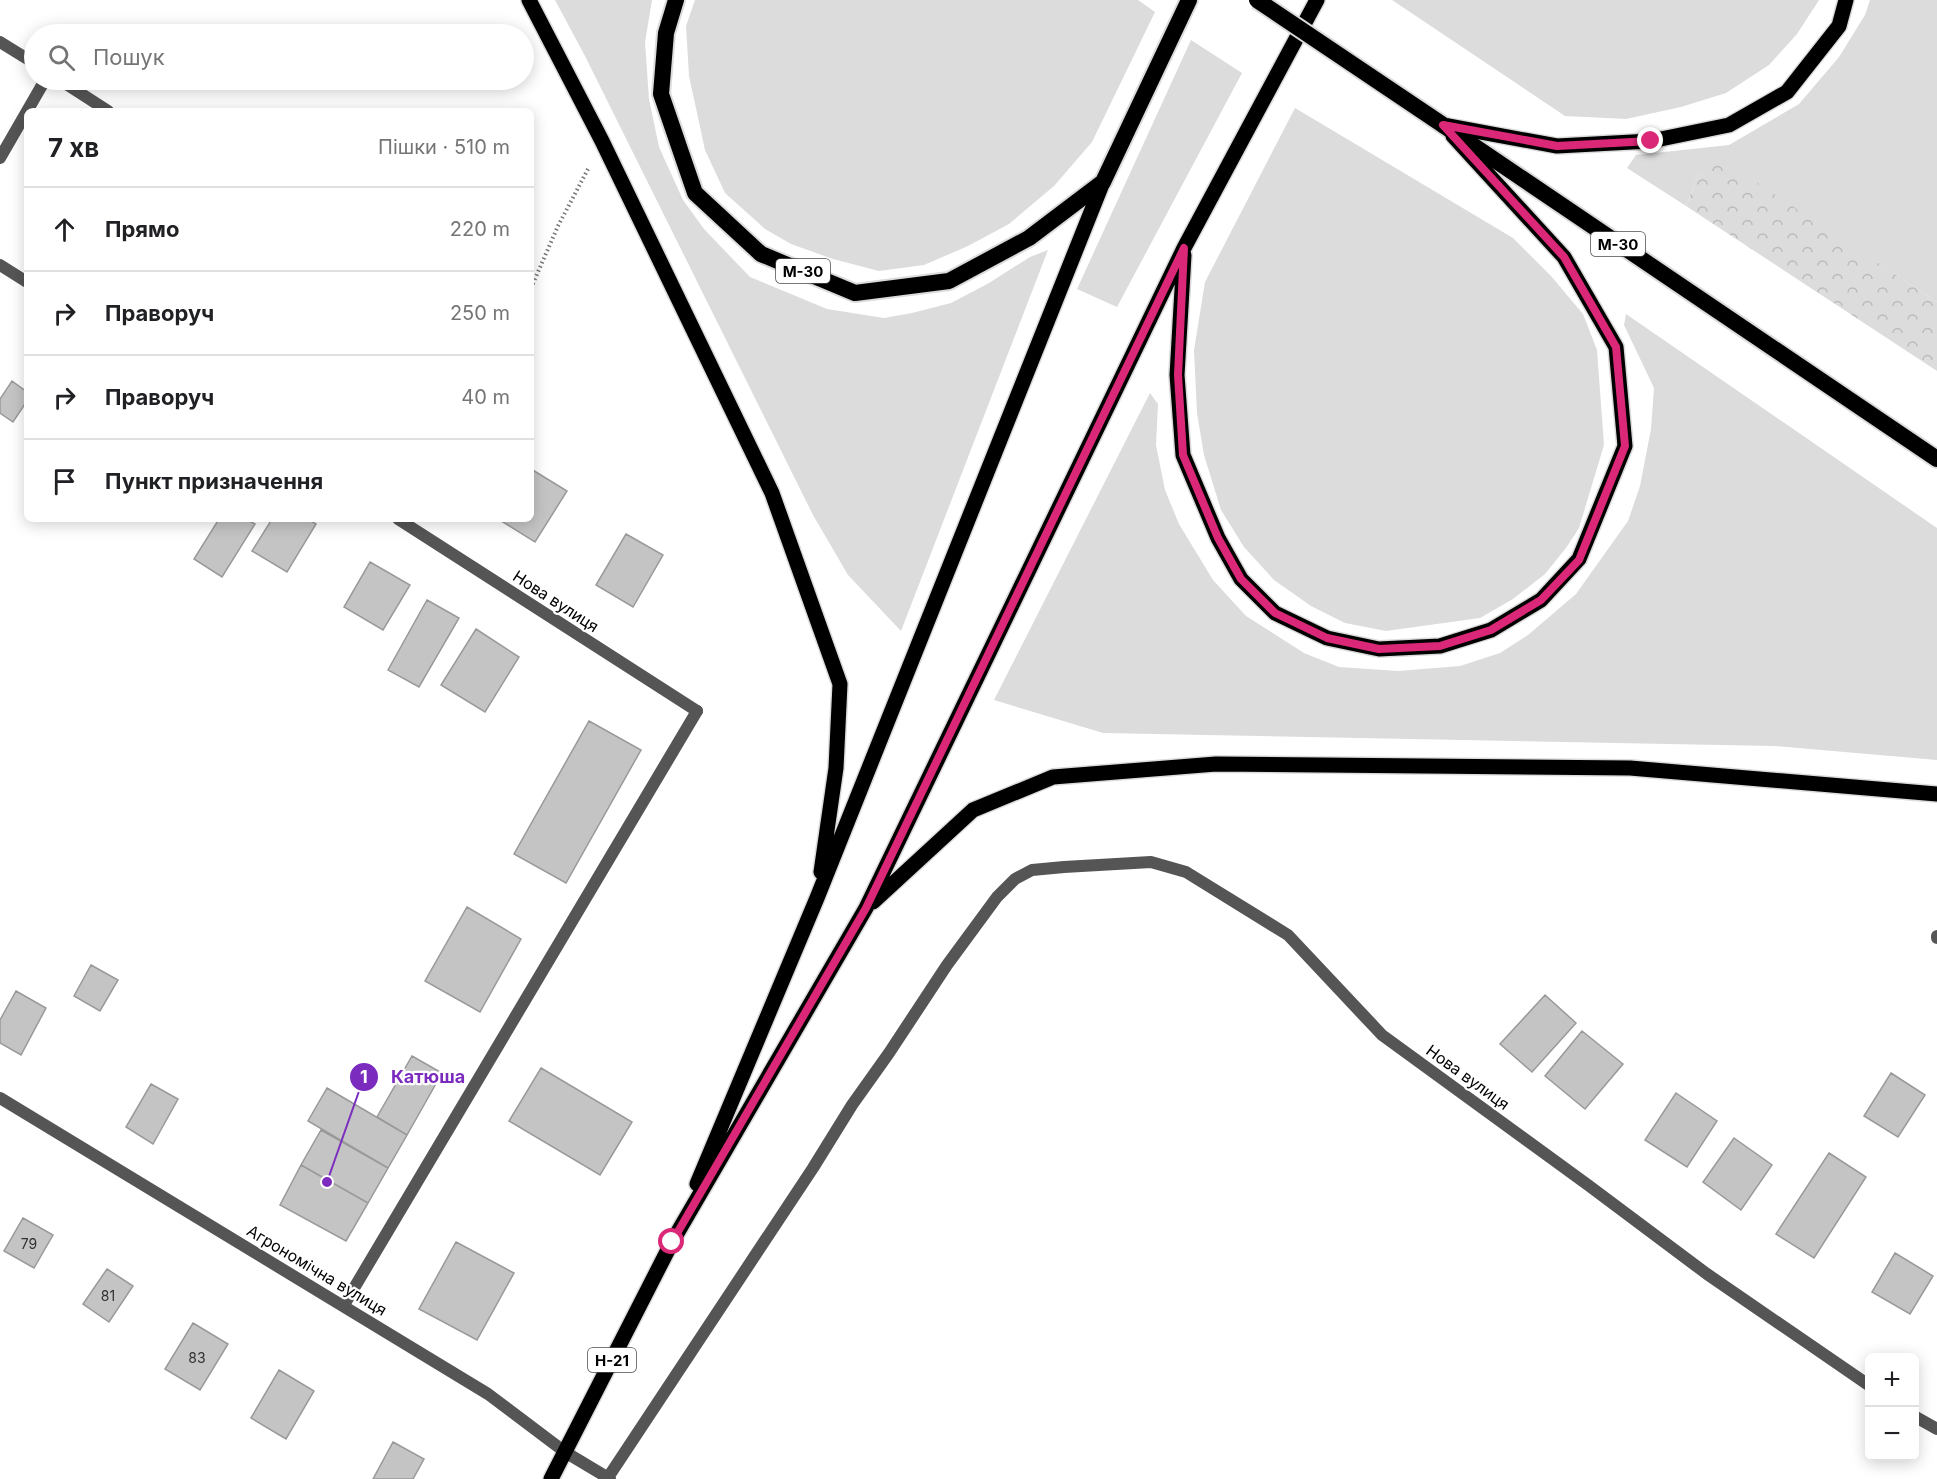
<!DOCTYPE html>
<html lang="uk">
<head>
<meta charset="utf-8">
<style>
	:root { --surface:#fff; --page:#f2f2f2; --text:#202124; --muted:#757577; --line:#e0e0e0 }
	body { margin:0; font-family:Inter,sans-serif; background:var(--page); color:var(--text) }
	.controls { position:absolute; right:18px; bottom:18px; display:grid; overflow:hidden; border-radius:9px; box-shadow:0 3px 15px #0003 }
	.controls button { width:54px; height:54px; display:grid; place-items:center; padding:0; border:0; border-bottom:2px solid var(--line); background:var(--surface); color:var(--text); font:30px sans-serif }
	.stop { position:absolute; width:18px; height:18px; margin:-14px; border:4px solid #db2777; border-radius:50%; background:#fff }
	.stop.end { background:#db2777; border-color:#fff; box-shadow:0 2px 6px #0008 }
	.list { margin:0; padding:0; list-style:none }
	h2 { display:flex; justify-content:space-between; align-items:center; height:78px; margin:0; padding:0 24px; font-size:26px }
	h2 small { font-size:20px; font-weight:400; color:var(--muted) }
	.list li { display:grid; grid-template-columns:39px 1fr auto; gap:18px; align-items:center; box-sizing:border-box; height:84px; padding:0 24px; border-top:2px solid var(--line) }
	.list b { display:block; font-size:22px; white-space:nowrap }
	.list em { font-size:20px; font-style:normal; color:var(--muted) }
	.icon { flex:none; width:33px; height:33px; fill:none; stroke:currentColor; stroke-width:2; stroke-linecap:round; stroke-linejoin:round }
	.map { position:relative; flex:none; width:1937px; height:1479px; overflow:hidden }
	.search { position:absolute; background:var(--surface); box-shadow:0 3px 15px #0003; left:24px; top:24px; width:510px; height:66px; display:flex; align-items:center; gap:15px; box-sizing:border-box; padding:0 21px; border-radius:33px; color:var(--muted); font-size:22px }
	.panel { position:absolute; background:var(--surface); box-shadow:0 3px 15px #0003; left:24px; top:108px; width:510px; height:414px; border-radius:9px }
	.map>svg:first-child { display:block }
</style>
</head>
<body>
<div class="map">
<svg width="1937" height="1479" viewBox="0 0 1937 1479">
	<defs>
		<pattern id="forest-crowns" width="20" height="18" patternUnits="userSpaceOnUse" patternTransform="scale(1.5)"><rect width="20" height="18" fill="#dcdcdc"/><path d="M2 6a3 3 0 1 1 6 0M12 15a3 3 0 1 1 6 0" fill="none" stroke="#bbb"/></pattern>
	</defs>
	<rect width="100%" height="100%" fill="#fff"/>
	<path fill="#dcdcdc" d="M555 0H652L645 42 649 99 659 147 683 200 704 229 750 277 827 309 884 318 912 313 951 303 989 283 1030 257 1048 250 901 631 848 575 813 515 585 56Z
		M695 0H1138L1155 12 1092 142 1054 186 1009 224 968 246 924 265 879 271 833 259 791 244 765 229 725 193 705 150 689 76 686 26Z
		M1392 0H1819L1797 34 1769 65 1726 93 1681 107 1626 119 1565 116Z
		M1870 0H1937V302L1723 161 1698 176 1686 206 1627 168 1636 155 1729 145 1799 104 1839 57 1865 15Z
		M1191 40 1242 73 1117 307 1077 289Z
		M1295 108 1513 238 1551 276 1583 314 1597 350 1604 445 1579 528 1566 548 1545 574 1513 599 1480 618 1386 631 1345 623 1311 606 1274 580 1244 547 1221 510 1204 455 1197 413 1194 350 1205 282Z
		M1626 314 1937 528V760L1774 746 1103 733 994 700 1150 393 1158 404 1156 445 1165 490 1179 524 1213 580 1246 616 1304 653 1339 667 1398 671 1460 666 1500 653 1528 635 1576 594 1628 521 1640 486 1651 429 1654 388 1624 325Z"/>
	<path fill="url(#forest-crowns)" d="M1723 160 1937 302V371L1686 206 1698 176Z"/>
	<path fill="#c4c4c4" stroke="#999" stroke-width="1.5" d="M12 381 27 392V401L13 422 0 413V399Z
		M531 469 567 491 535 542 498 519H531Z
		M219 519H246L255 524 222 577 194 559Z
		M272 519H308L316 524 287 572 252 551Z
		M626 534 663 555 633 607 596 585Z
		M370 562 410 585 383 630 344 607Z
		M427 600 459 618 419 687 388 670Z
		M476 629 519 657 485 712 441 685Z
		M589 721 641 750 566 883 514 854Z
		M467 907 521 939 480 1012 425 981Z
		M91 965 118 980 100 1011 74 996Z
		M16 991 46 1008 21 1055 0 1043V1020Z
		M1545 995 1576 1023 1532 1072 1500 1044Z
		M1582 1031 1623 1064 1585 1109 1545 1076Z
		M412 1056 442 1073 407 1135 377 1117Z
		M541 1068 632 1122 600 1175 509 1121Z
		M1891 1073 1925 1095 1898 1137 1864 1116Z
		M151 1084 178 1099 153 1144 126 1127Z
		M327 1088 407 1135 388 1168 308 1121Z
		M1676 1093 1717 1121 1687 1167 1645 1140Z
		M321 1130 388 1168 368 1203 301 1165Z
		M1734 1138 1772 1165 1741 1210 1703 1182Z
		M1829 1153 1866 1177 1814 1258 1776 1234Z
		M301 1165 368 1203 346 1241 280 1205Z
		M23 1218 53 1235 34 1268 4 1251Z
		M456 1242 514 1273 477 1340 419 1309Z
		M1895 1253 1933 1276 1910 1314 1872 1292Z
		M107 1269 133 1286 109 1322 83 1304Z
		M193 1323 228 1344 200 1390 165 1369Z
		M279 1370 314 1391 286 1439 251 1418Z
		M393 1442 424 1459 413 1479H373Z"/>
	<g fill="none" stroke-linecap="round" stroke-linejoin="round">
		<g stroke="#dbdbdb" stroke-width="18">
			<path id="primary" d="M529 0 602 141 772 493 840 684 836 768 821 872
				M1443 125 1557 146 1651 141 1729 125 1787 92 1839 26 1846 0
				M1184 255 1177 375 1183 455 1218 538 1241 579 1275 613 1327 638 1379 649 1440 646 1491 630 1541 600 1579 559 1625 446 1616 347 1564 257 1453 136
				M873 902 973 810 1053 777 1216 764 1630 768 1937 794
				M697 1184 817 898 1103 182
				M551 1479 672 1242 866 908 1184 248 1317 0"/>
		</g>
		<g stroke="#dbdbdb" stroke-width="20">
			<path id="trunk" d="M676 0 666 33 661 94 695 193 761 254 855 293 949 281 1029 238 1103 182 1189 0
				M1443 125 1937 459"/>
		</g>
		<path stroke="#777" stroke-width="4" stroke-dasharray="1.5 3" stroke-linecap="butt" d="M531 288 558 226 588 169"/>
		<path stroke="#555" stroke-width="12" d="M0 42 34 63
			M60 80 108 111
			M0 158 45 80
			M1937 938V936
			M344 1305 697 711"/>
		<path stroke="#555" stroke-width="12" d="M0 265 27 282
			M398 519 697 711
			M0 1098 488 1394 565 1452 610 1479
			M1914 1416 1937 1429
			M607 1479 813 1168 852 1105 889 1053 947 965 997 897 1015 879 1032 870 1064 867 1151 862 1186 872 1288 935 1382 1035 1588 1185 1707 1274 1870 1386"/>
		<use href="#primary" stroke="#000" stroke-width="15"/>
		<use href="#trunk" stroke="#000" stroke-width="16"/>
		<g stroke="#dbdbdb" stroke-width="20" stroke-linecap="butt">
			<path id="trunk-bridge" d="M1257 0 1443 125"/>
		</g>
		<use href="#trunk-bridge" stroke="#000" stroke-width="16"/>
	</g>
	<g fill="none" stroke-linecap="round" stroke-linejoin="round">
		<path stroke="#db2777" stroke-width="8" d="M672 1242 866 908 1184 248 1178 375 1183 455 1218 538 1241 579 1275 613 1327 638 1379 649 1440 646 1491 630 1541 600 1579 560 1625 446 1616 347 1564 257 1443 125 1557 146 1651 141"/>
	</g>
	<g text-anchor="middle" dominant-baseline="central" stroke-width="4.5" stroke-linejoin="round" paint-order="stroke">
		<g font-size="14" fill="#313131">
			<text x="29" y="1243">79</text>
			<text x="108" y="1295">81</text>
			<text x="197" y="1357">83</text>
		</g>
		<g fill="#fff" stroke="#4c4c4c" stroke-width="1.5">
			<rect x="1591" y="232" width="54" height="24" rx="4.5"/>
			<rect x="776" y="259" width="54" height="24" rx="4.5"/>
			<rect x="588" y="1348" width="48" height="24" rx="4.5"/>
		</g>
		<g font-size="15" font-weight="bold" fill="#000">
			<text x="1618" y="244">М-30</text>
			<text x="803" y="271">М-30</text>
			<text x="612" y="1360">Н-21</text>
		</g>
		<g font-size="16" fill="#000" stroke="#fff">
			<text transform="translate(556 601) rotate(33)">Нова вулиця</text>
			<text transform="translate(1468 1077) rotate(36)">Нова вулиця</text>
			<text transform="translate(317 1270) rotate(31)">Агрономічна вулиця</text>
		</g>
	</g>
	<path fill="none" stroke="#7b2cbf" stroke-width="2" d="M327 1182L364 1077"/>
	<g fill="#7b2cbf" stroke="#fff" stroke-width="2">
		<circle cx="327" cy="1182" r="6"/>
		<circle cx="364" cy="1077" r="15"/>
	</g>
	<g font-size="18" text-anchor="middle" font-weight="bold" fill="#fff">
		<text x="364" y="1083">1</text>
	</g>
	<g font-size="18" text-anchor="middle" font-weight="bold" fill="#7b2cbf" stroke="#fff" stroke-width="4.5" stroke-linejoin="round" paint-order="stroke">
		<text x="428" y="1083">Катюша</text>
	</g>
</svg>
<div class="controls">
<button>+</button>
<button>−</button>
</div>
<div class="stop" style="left:672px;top:1242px"></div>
<div class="stop end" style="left:1651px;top:141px"></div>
<div class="search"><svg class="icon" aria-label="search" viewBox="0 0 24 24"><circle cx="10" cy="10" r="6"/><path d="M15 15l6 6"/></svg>Пошук</div>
<section class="panel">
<h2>7 хв<small>Пішки · 510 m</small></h2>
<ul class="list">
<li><svg class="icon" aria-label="ahead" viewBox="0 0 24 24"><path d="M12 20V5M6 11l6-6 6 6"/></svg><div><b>Прямо</b></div><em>220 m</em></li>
<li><svg class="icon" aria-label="right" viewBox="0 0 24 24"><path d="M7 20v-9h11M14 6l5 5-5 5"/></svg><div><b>Праворуч</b></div><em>250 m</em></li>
<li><svg class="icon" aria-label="right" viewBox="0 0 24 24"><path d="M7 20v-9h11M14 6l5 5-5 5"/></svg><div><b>Праворуч</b></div><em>40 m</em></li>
<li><svg class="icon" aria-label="arrive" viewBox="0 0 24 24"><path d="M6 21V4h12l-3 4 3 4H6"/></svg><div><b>Пункт призначення</b></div></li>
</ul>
</section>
</div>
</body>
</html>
